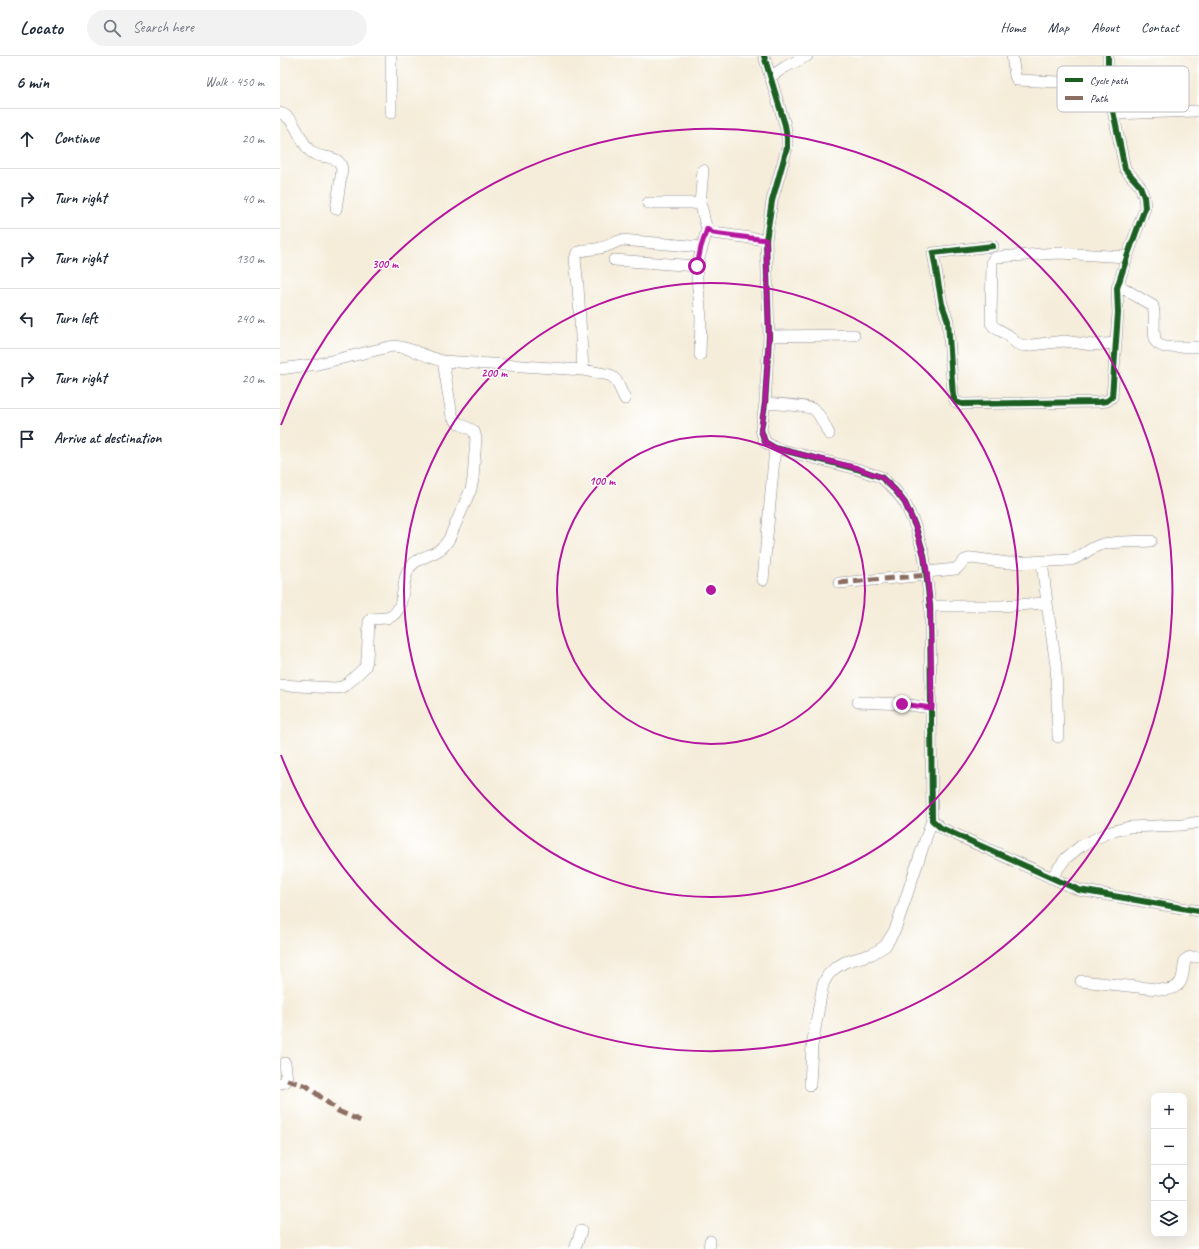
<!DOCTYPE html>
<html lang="en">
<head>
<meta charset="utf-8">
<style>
	:root { --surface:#fff; --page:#f2f2f3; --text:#1f2937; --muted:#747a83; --line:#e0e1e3 }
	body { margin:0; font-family:Caveat,sans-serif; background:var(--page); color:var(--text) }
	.controls { position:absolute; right:12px; bottom:12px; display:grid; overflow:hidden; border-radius:8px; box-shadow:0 4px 16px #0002 }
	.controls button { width:36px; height:36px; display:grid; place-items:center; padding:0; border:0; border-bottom:1px solid var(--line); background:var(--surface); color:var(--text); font:20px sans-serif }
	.stop { position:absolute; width:12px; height:12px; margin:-9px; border:3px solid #b5179e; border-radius:50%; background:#fff }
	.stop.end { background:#b5179e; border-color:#fff; box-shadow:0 1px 4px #0008 }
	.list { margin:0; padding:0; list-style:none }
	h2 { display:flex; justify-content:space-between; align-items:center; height:52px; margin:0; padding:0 16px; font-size:17px }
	h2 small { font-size:13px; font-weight:400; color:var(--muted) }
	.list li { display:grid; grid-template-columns:26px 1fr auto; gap:12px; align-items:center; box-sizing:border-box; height:60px; padding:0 16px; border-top:1px solid var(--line) }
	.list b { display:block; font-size:15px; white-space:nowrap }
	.list em { font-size:13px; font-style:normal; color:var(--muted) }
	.icon { flex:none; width:22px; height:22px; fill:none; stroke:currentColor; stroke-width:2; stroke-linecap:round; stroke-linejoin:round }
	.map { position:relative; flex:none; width:919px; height:1193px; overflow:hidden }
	header { display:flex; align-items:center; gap:24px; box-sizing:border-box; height:56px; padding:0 20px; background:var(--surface); border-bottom:1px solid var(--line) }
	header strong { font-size:19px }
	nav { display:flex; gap:22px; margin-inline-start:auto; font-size:14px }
	.search { width:280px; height:36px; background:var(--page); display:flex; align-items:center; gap:10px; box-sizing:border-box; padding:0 14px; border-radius:22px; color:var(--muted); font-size:15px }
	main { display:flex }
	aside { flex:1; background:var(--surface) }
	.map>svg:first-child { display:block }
</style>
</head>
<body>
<header>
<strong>Locato</strong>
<div class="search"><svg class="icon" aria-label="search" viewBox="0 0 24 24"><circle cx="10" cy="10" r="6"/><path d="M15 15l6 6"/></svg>Search here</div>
<nav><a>Home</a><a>Map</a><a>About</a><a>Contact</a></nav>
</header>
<main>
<aside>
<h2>6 min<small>Walk · 450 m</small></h2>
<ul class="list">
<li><svg class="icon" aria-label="ahead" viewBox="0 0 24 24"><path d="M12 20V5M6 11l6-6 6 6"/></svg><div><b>Continue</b></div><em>20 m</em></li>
<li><svg class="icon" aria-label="right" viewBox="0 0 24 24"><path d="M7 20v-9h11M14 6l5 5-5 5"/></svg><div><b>Turn right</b></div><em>40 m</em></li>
<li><svg class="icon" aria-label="right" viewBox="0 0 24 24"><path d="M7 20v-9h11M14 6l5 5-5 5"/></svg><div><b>Turn right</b></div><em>130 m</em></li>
<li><svg class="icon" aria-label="left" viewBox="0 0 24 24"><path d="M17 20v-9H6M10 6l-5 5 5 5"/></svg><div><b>Turn left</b></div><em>240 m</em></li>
<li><svg class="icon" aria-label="right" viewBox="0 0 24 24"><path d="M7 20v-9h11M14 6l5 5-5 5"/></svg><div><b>Turn right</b></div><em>20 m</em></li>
<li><svg class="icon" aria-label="arrive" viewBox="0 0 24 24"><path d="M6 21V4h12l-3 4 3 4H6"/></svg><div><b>Arrive at destination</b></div></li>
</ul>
</aside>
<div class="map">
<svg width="919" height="1193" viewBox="0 0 919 1193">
	<rect width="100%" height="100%" fill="#fff"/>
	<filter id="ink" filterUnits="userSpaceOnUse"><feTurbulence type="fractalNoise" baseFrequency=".025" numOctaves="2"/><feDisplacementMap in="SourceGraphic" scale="8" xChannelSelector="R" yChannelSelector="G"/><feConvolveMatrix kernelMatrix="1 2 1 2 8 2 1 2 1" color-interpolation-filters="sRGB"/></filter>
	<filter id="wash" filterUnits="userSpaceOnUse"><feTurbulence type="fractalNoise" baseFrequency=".012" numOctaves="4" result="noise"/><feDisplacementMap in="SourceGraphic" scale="16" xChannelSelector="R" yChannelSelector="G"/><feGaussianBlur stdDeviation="0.9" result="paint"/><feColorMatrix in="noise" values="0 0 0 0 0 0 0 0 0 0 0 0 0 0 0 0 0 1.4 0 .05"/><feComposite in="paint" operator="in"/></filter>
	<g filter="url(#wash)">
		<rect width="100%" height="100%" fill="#f5edda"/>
	</g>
	<g filter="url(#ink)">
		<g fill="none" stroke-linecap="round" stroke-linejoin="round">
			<g stroke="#8c888a" stroke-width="12">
				<path id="minor" d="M111 0V57
					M484 0 505 69 507 82V92L492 145 486 184 489 280 485 347 481 374 485 386 495 392 577 413 601 421 615 434 625 447 636 472 644 499 650 550 652 764 661 772 799 834 919 855
					M732 0 735 20 737 24 779 26 828 31
					M490 21 505 11 527 0
					M0 57C16 62 19 84 30 95 40 105 60 96 62 114L56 153
					M834 58 915 55
					M368 147H412L420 148C426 160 421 169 433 177L486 184
					M420 148 423 114
					M713 190 653 197 662 248 668 265 673 340 676 346 682 348 819 346 827 345 832 341 838 257 837 232 847 201 865 152 864 141 860 130 845 113 828 31V0
					M334 204 417 210
					M838 229 873 250C876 260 872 279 876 286 878 289 882 290 885 291H919
					M489 280 574 279
					M836 287 812 289 784 285 744 290 736 287 728 279 714 271 711 267 712 206 714 202 717 201 779 197 847 201
					M420 299 421 262 417 223V210L427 173
					M0 313 38 308 113 290C131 291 146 301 163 305L303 314 330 319 336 324 345 343
					M303 314 298 230 295 203 297 197C305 193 312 194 320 192 328 191 334 186 342 184L421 191
					M485 347C495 348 528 349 535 354 541 360 545 370 549 378
					M762 506 767 547
					M647 516 676 513 685 504 692 502 728 507 791 504C802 501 809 492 820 489 833 485 856 486 871 485
					M483 524 495 392
					M559 527 648 519
					M650 550H720L767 547 776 610 778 681
					M0 629 55 632 62 631 67 628 85 611 87 604 89 566 91 563C97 562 104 563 110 561 127 553 120 524 130 511 140 498 159 501 169 483L191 433 193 423 196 382 194 375 178 367 172 360 163 305
					M578 646 622 648 651 652
					M771 822 786 802 801 790 827 777 849 771 903 769 919 766
					M801 925 886 934C905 931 902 920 905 904 909 900 914 901 919 901
					M0 1027 5 1026 7 1024 5 1007
					M530 1029 532 990 543 928 548 919 555 912 565 906 592 898 605 890 615 874 652 764
					M295 1193 301 1175
					M429 1193 430 1185"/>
			</g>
			<use href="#minor" stroke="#fff" stroke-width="11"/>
			<path stroke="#8d6e63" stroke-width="5" stroke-dasharray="10 5" stroke-linecap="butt" d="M559 527 648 519
				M7 1024 27 1030 58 1055 83 1066"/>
			<g stroke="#fff" stroke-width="8">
				<path id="cycleway" d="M484 0 505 69 507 82V92L492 145 486 184 489 280 485 347 481 374 485 386 495 392 577 413 601 421 615 434 625 447 636 472 644 499 650 550 652 764 661 772 799 834 919 855
					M713 190 653 197 662 248 668 265 673 340 676 346 682 348 819 346 827 345 832 341 838 257 837 232 847 201 865 152 864 141 860 130 845 113 828 31V0"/>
			</g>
			<use href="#cycleway" stroke="#1b5e20" stroke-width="6"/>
		</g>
	</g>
	<g fill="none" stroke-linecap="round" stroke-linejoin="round" filter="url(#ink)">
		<path stroke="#b5179e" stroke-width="5" d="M417 210 421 191 427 173 433 177 486 184 489 280 485 347 481 374 485 386 495 392 577 412 601 421 615 434 625 447 636 472 644 500 647 516 650 550 652 652 622 648"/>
	</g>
	<g fill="none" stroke="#b5179e" stroke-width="2">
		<circle cx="431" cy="534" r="154"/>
		<circle cx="431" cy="534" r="307"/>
		<path d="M1 369A461 461 0 1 1 1 699"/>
	</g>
	<rect x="777" y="10" width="132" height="46" rx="6" fill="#fff" stroke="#bdbdc4" stroke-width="1"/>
	<rect x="785" y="22" width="18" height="4" fill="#1b5e20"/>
	<rect x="785" y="40" width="18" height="4" fill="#8d6e63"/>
	<g font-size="11" fill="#22223b">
		<text x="810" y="28">Cycle path</text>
		<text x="810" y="46">Path</text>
	</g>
	<circle cx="431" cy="534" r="6" fill="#b5179e" stroke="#fff" stroke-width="2"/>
	<g font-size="12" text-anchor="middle" font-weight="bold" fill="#b5179e" stroke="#fff" stroke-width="3" stroke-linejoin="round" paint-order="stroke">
		<text x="105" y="212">300 m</text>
		<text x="214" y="321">200 m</text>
		<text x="322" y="429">100 m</text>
	</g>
</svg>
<div class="controls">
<button>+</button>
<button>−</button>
<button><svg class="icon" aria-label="locate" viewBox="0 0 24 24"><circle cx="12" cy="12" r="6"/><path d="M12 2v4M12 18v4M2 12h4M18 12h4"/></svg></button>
<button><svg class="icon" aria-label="layers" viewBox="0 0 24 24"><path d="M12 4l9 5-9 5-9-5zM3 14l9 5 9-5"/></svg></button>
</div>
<div class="stop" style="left:417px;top:210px"></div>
<div class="stop end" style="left:622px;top:648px"></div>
</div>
</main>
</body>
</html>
